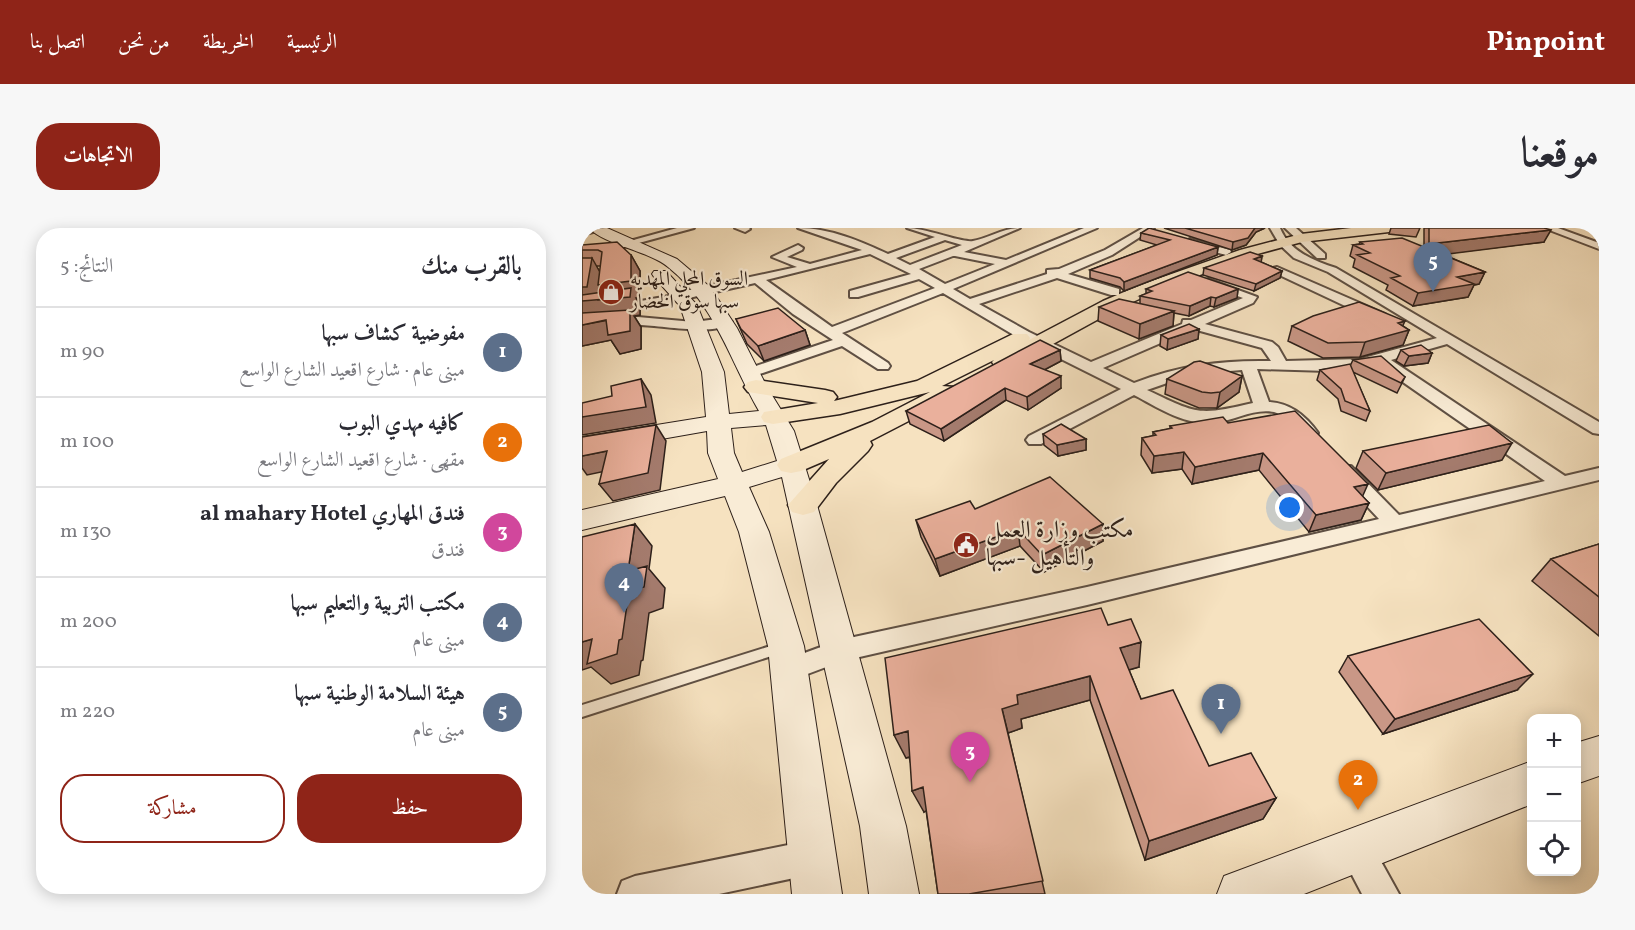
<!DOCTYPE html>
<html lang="ar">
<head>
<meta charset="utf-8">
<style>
	:root { --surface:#fff; --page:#f7f7f7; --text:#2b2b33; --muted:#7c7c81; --line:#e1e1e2; --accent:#8f2418 }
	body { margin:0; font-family:Vollkorn,Amiri,serif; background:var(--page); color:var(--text); direction:rtl }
	.controls { position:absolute; right:18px; bottom:18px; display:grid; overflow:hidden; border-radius:12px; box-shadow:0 3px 15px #0003 }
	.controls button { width:54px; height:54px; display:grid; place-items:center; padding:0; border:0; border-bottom:2px solid var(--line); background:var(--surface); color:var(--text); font:30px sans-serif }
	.you { position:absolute; left:708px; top:280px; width:21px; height:21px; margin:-15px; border:4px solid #fff; border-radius:50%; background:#1a73e8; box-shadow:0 0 0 9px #1a73e833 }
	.badge { display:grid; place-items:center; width:39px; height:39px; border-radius:50%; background:var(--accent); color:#fff; font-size:20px; font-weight:700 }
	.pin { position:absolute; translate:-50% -50px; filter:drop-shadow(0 2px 3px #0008) }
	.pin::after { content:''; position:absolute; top:32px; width:21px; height:18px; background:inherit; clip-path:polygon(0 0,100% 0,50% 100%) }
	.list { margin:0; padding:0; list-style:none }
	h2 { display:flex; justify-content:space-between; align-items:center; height:78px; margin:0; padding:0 24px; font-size:26px }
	h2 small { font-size:20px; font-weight:400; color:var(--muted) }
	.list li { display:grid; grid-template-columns:39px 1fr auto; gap:18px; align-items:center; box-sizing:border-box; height:90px; padding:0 24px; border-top:2px solid var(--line) }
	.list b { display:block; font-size:22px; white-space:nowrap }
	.list p { margin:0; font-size:20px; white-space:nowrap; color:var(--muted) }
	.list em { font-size:20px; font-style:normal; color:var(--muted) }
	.actions { display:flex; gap:12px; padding:18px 24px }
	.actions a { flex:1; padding:14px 0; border:2px solid var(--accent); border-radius:24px; text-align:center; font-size:21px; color:var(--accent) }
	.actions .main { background:var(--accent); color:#fff }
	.icon { flex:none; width:33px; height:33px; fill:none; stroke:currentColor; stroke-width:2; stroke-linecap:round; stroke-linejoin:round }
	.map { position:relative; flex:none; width:1017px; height:666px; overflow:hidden; direction:ltr; border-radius:24px }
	header { display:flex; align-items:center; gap:36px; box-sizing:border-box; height:84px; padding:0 30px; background:var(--accent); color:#fff }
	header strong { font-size:28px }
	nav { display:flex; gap:33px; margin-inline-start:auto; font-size:21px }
	.intro { display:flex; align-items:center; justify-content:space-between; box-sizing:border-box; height:144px; padding:0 36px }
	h1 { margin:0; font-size:42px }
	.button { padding:15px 27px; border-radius:24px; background:var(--accent); color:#fff; font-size:21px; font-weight:700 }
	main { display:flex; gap:36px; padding:0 36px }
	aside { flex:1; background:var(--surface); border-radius:24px; box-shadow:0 3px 15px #0003 }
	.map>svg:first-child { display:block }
</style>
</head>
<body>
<header>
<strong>Pinpoint</strong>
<nav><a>الرئيسية</a><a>الخريطة</a><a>من نحن</a><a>اتصل بنا</a></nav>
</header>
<div class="intro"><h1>موقعنا</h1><a class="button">الاتجاهات</a></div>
<main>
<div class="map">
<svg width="1017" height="666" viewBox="0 0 1017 666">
	<rect width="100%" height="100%" fill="#f6e2c0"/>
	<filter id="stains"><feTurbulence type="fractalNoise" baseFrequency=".00333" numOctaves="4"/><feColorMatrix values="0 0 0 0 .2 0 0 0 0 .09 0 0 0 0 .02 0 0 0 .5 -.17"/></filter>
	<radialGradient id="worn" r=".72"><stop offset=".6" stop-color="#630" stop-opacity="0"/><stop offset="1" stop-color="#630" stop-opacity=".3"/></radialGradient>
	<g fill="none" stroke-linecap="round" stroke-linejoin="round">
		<g stroke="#5f5044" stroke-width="4">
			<path id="lane" d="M98 66 101 68 100 69 45 78 42 76Z
				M198 415 202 416 204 420 202 424 0 489V477Z"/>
		</g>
		<g stroke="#5f5044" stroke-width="4">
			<path id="street" d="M20 0 18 2 0 7V1Z
				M95 0H112L31 22 26 19Z
				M153 0H167L168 1 163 4Z
				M216 0C248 0 278 13 306 26L353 9 325 0C344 0 380 15 391 13 408 10 420 0 438 0L382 24 424 32 502 0H515L371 61 388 71 465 46V42L477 41 523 22 561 0H572L530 27 486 46 537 61V67H529L475 50 397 76 447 104 509 134 600 96 601 92H609L661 70 622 56 620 54 626 51 675 69 671 75 623 96 690 114 696 119 704 133 778 131 855 110 746 44 712 30 698 17 688 0H698C707 23 732 33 754 40L1017 194V206L1011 205 865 116 809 132 983 248 1017 240V252L505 377 260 433 207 453 198 450 194 442 198 434 258 412 505 359 797 291 755 246 753 242 755 238H769L817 287 963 253 795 136 746 143 675 141 687 174C708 175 724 188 736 205L733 209C715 213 709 189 692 184 673 180 652 192 634 195 603 198 577 180 552 167L459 216H447L444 212 447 208 539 161 437 110 361 65 260 105 306 135 308 138 306 141H296L260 118 172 148H162L159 145 162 142 251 112 211 86 173 55 98 72 92 68 98 64 215 39 190 29 216 17 221 20 220 22 205 29 228 36 280 22ZM363 12 380 17 328 37 314 30ZM288 26 329 46 268 63V69H276L337 51 353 60 250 99 184 52ZM371 28H373L413 36 363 56 337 41ZM611 101 680 120 689 133C641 132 597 137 552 155L521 140ZM660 142 671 175C615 188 616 186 565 162L611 146Z
				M703 0H714L743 26V30H735Z
				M962 0H976L1017 15V21Z
				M608 11 648 22 649 24 644 27 604 16 603 14Z
				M695 39 803 86 805 89 798 93 793 92 691 44V40Z
				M56 89 112 94 143 90 150 94C134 109 78 97 57 97 38 97 19 100 0 102V94Z
				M774 605 786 610 817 666H780L757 622 762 610Z
				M231 612 243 617 248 629 243 641 231 646 137 666H35L40 653 53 648Z"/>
		</g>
		<g stroke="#2d201a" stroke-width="2">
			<path id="secondary" d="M7 0H25L95 31 128 59 155 100 185 159 212 203 235 277 324 598 337 666H287L278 598 200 249 167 259 187 304 222 418 260 666H210L186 418 157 304 143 268 0 302V282L136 251 126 225 125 203 0 225V209L124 189 120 144 98 78 72 49 70 46 72 43H84L115 77 142 144 147 186 177 183C148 133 133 76 86 39 67 23 23 17 7 0ZM184 197 195 233 160 244 152 225 149 200Z
				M1017 508V548L994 556V515Z
				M950 533V576L722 666H635L642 648Z"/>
		</g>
		<g stroke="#2d201a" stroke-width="3">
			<path id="primary" d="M769 0H814L807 4 720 14 668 28 573 64 535 81 429 139 421 140 413 139 410 134 412 132 360 158 373 159 377 164 373 169 288 213 290 217 286 223 254 255 232 284 221 287 210 284 206 277 247 231 219 243 209 245 199 243 195 237 199 231 290 194 348 164 258 186 191 196 182 194 179 189 182 184 236 175 166 164 162 159 166 154 174 152 243 162 251 164 255 169 252 173 335 153 431 106H445L448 110 447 112 521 73 561 56 658 22 719 6Z"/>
		</g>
		<use href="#lane" fill="#f9ecd6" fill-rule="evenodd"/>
		<use href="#street" fill="#f9ecd6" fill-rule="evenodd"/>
		<use href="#secondary" fill="#f9ecd6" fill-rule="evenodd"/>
		<use href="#primary" fill="#f6e2c0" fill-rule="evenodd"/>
	</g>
	<path fill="#c99786" stroke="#2d201a" stroke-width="1.5" fill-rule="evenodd" d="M582 0H683L674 4 664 17 650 22Z
		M809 0H838L834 9 807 6Z
		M842 0H962V14L860 26 903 44 897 56 892 57 886 69 831 78 804 62 806 57 771 39 773 31 768 28 771 17 777 16 778 14 842 19Z
		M559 5 636 19 635 27 542 63 538 59 508 50V42L575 17 558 12Z
		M0 17 49 27 58 43V70H54L58 77V87L52 88 59 99V121L38 126 29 112 0 118ZM14 38H19L18 44Z
		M680 28 679 34 700 43 698 50 672 63 621 47 622 40Z
		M564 61H656L655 70 632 79 628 78 607 88 592 85 591 98 557 111 516 93 517 79 558 76V68L564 66Z
		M154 91 223 102 228 117 182 133 165 116Z
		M710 98H821L827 102 821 117 778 129 741 130 706 113Z
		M617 101 616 111 585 122 578 118 579 107Z
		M478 122 479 133 462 142 479 160 446 182 424 172 362 213 328 196 324 183Z
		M819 122 850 125 846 135 822 138 814 133Z
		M771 132 823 149 815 165 771 144 788 183 784 193 759 183 756 171 735 152 738 142 768 138Z
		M660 148 657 164 635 180H617L583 166 585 151Z
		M646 195 780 268 787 275 779 292 727 304 677 242 610 256 600 241 570 245 559 227 560 210 571 208V204L588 201V198Z
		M461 206 504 211V222L476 228 462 217Z
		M781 223 920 232 796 262 774 240Z
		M393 281 521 296V313L462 344 438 318 358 348 339 309 334 292Z
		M1017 316V408L950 353 969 331Z
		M526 397 557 439 547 442 559 471 627 538 694 570 681 591 563 632 508 472 439 491 440 500 426 505 463 666H356L344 582 342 584 327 529 324 530Z
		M766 428 935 462 801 506 757 444Z"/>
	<path fill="#a47b6d" stroke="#2d201a" stroke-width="1.5" fill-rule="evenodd" d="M673 0H683L674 4 664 17 650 22 651 14Z
		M969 2 962 14 842 29 847 16Z
		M636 19 635 27 542 63V54Z
		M49 27 58 43V70H54L58 77V87L52 88 59 99V121L38 126 29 112 0 118V97L48 88 0 92V59L10 30 19 46ZM18 60 25 71 16 72Z
		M680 28 679 35 672 31Z
		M700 43 698 50 672 63 674 56Z
		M903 44 897 56 892 57 886 69 831 78 836 65 875 49Z
		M656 61 655 70 632 79 634 70Z
		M629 69 628 78 607 88 608 78Z
		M592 83 591 98 557 111 558 96Z
		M823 93 818 104 827 102 821 117 778 129 783 114 816 95Z
		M617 101 616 111 585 122 586 111Z
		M223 102 228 117 182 133 176 118Z
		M478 122 479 133 449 149 448 136Z
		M850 125 846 135 822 138 827 128Z
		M479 148V160L446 182 445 169Z
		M660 148 657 164 635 180 638 164Z
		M59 151 69 167 74 195 0 207V189Z
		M423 160 424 172 362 213 359 201Z
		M74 197 84 213 78 262 31 273 17 256Z
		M504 211V222L476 228 475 217Z
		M930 215 920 232 796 262 804 245Z
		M25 223 38 240 5 247 0 240V228Z
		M602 224 600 241 570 245 572 228Z
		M681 225 677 242 610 256 613 239Z
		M786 256 778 274 772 259Z
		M787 275 779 292 727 304 734 287Z
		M53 296 70 318 67 341 83 360 81 380 67 385 61 432 59 433 57 447 29 456 9 439 0 442V414L10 411 46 343Z
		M521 296V313L462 344 460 327Z
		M436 301 438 318 358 348 353 331Z
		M559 414 557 439 536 445 538 420Z
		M951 446 935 462 801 506 813 491Z
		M508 448V472L439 491 440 500 426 505 420 481 435 467Z
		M326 503 337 526 324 530 312 507Z
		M341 559 352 579 342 584 330 563Z
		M694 570 681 591 563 632 567 613Z"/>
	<path fill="#eab09c" stroke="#2d201a" stroke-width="1.5" d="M567 0 636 19 542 54 538 50 508 42 588 12 559 5Z
		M603 0H673L666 10 651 14Z
		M847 0H962L969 2 847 16Z
		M820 10 903 44 875 49 892 56 836 65 809 50 818 48 775 27 788 25 771 17 781 16 778 14Z
		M35 14 49 27V53L16 57 20 24 16 22H0V17Z
		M668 24 680 28 672 31 700 43 674 56 622 40Z
		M0 30H10L5 59H0Z
		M606 44 656 61 634 70 629 69 608 78 558 68 570 63 564 61Z
		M49 60 48 69 0 73V67Z
		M537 71 592 83 558 96 517 79Z
		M777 74 823 93 816 95 827 102 783 114 746 115 710 98 731 88Z
		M196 80 223 102 176 118 159 101 154 91Z
		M48 82V103L26 107 24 92 0 97V85Z
		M607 96 617 101 586 111 579 107Z
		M458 112 478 122 448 136 479 148 445 169 423 160 359 201 324 183Z
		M839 117 850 125 827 128 819 122Z
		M799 128 823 149 819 155 771 132Z
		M618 133 660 148 638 164 629 165 620 164 585 151 612 134Z
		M768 136 788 183 763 173 759 161 738 142Z
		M59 151 64 179 0 189V175L30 168 29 158Z
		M713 183 786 256 772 259 787 275 734 287 681 225 613 239 602 224 572 228 560 210 574 207 571 204 590 200 588 198 641 189 646 195Z
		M479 196 504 211 475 217 461 206Z
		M74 197 66 245 17 256 25 223 0 228V209Z
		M907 197 930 215 804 245 781 223Z
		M468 249 521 296 460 327 436 301 353 331 334 292 388 273 393 281Z
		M53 296 46 343 65 338 62 359 47 363 40 411 37 412 35 426 5 436 10 411 0 414V309Z
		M1017 316V369L969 331Z
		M519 380 526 397 549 391 559 414 538 420 559 471 591 462 627 538 669 525 694 570 567 613 508 448 435 467 436 476 420 481 461 653 387 666H356L341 559 330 563 326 503 312 507 303 430Z
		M897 391 951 446 813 491 766 428Z"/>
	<defs>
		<g id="shop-disc" transform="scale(1.35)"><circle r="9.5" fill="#8f2418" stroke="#f9ecd6"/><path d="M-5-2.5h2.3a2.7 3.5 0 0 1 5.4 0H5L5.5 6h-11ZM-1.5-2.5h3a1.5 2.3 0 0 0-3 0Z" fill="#fff"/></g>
		<g id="civic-disc" transform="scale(1.35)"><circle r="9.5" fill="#8f2418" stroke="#f9ecd6"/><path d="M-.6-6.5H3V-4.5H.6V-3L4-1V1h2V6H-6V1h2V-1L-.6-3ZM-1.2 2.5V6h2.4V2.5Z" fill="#fff"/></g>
	</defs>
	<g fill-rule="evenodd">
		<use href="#shop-disc" x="29" y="64"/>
		<use href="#civic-disc" x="384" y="317"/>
	</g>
	<g text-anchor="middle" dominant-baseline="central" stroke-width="4.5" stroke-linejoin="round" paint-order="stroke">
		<g font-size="20" fill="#2d201a" stroke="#f9ecd6" text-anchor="start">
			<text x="48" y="52">السوق المحلي المهديه<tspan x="48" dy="23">سبها سوق الخضار</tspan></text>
		</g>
		<g font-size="24" fill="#2d201a" stroke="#f9ecd6" text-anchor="start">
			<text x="404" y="303">مكتب وزارة العمل<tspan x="404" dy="28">والتأهيل -سبها</tspan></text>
		</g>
	</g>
	<rect width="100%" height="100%" filter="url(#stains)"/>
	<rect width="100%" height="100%" fill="url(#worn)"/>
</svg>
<div class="controls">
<button>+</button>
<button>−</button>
<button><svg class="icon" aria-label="locate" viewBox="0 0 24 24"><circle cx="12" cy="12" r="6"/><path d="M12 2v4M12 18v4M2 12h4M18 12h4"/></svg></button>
</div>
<div class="you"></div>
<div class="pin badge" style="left:639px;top:506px;background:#5c6f8a">1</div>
<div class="pin badge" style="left:776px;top:582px;background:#e8710a">2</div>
<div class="pin badge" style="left:388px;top:554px;background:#d1479c">3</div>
<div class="pin badge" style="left:42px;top:385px;background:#5c6f8a">4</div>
<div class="pin badge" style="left:851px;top:64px;background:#5c6f8a">5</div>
</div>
<aside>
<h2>بالقرب منك<small>النتائج: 5</small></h2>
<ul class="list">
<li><span class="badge" style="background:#5c6f8a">1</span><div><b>مفوضية كشاف سبها</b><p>مبنى عام · شارع اقعيد الشارع الواسع</p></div><em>90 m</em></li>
<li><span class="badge" style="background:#e8710a">2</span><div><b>كافيه مهدي البوب</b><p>مقهى · شارع اقعيد الشارع الواسع</p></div><em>100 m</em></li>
<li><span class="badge" style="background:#d1479c">3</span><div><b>فندق المهاري al mahary Hotel</b><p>فندق</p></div><em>130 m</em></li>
<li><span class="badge" style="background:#5c6f8a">4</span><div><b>مكتب التربية والتعليم سبها</b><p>مبنى عام</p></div><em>200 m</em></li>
<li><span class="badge" style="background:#5c6f8a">5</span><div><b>هيئة السلامة الوطنية سبها</b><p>مبنى عام</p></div><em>220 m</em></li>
</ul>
<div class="actions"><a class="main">حفظ</a><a>مشاركة</a></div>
</aside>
</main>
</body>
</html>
